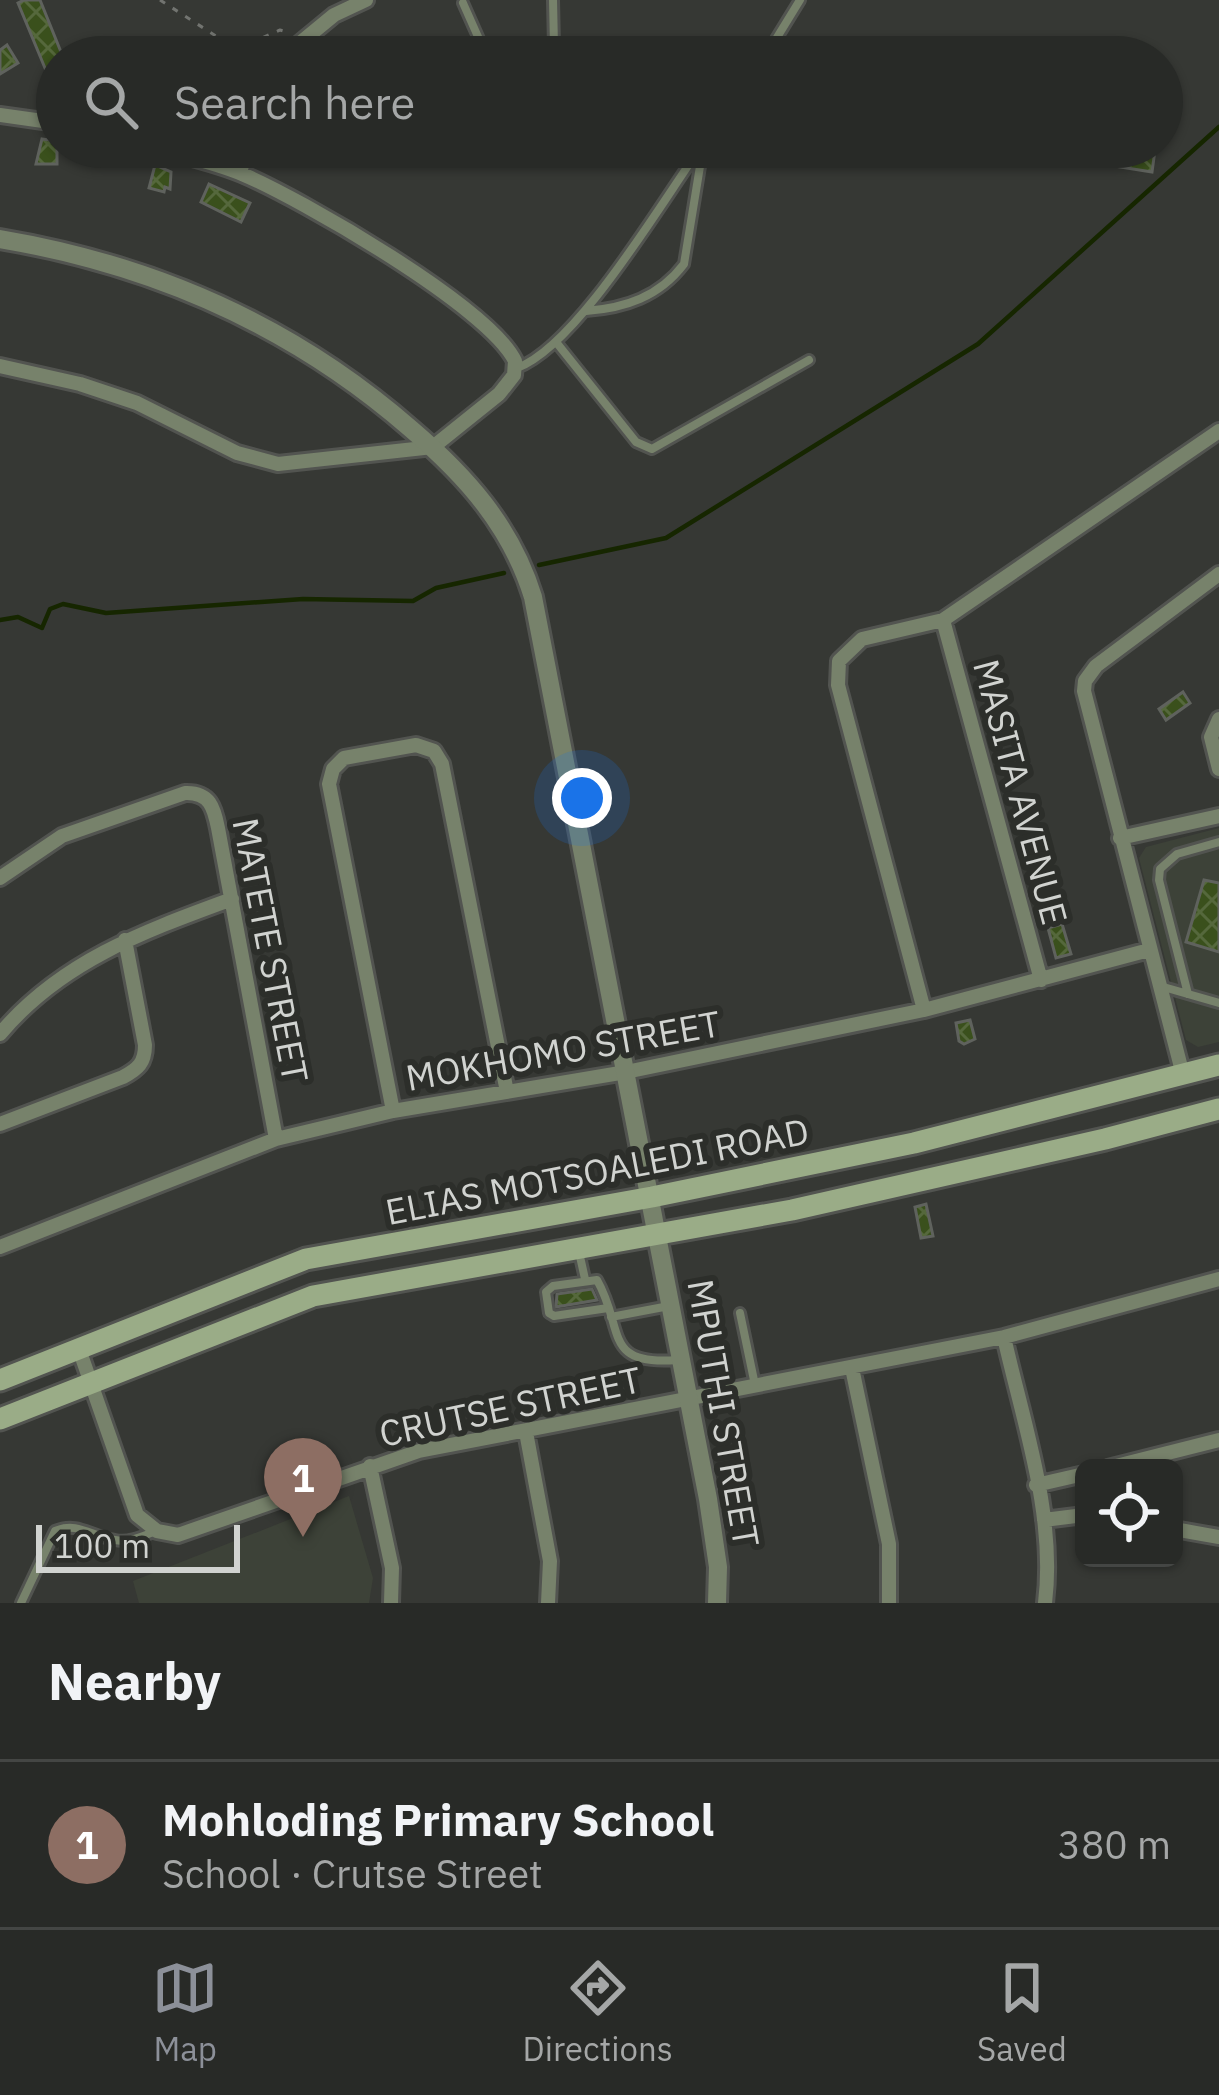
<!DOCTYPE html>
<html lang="en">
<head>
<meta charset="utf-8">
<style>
	:root { --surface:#282a27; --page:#343633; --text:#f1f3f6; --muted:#a5a7a7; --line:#444644; --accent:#8c9099 }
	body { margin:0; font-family:"IBM Plex Sans",sans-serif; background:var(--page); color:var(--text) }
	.controls { position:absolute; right:36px; bottom:36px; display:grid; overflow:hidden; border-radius:18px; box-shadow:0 3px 9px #0004 }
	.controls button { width:108px; height:108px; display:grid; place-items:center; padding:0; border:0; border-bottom:3px solid var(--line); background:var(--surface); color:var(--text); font:60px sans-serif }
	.scale { position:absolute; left:36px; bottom:30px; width:204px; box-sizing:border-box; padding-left:12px; border:6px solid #d1d3d0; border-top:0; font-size:33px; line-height:42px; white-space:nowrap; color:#d1d3d0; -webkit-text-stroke:9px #2c2e2a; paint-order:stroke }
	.you { position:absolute; left:582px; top:798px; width:42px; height:42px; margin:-30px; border:9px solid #fff; border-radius:50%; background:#1a73e8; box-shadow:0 0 0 18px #1a73e833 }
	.badge { display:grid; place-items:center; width:78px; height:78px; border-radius:50%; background:var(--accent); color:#fff; font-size:39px; font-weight:700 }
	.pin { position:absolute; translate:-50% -99px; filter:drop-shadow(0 3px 6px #0008) }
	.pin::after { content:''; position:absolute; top:63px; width:42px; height:36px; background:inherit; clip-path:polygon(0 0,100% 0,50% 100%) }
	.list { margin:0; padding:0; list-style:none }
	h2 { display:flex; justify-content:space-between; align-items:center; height:156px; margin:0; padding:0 48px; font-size:51px }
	h2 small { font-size:39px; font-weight:400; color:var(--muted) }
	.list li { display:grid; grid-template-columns:78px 1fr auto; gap:36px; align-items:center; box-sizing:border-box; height:168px; padding:0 48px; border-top:3px solid var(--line) }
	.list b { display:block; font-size:45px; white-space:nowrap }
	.list p { margin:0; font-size:39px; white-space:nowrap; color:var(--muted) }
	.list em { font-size:39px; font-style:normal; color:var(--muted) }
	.icon { flex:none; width:66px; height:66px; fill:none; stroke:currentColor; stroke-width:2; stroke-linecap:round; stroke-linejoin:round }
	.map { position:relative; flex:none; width:1219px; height:1603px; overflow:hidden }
	.search { position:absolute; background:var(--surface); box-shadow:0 3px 9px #0004; left:36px; right:36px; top:36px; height:132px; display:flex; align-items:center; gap:30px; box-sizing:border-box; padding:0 42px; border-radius:66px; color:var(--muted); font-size:45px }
	.sheet { height:324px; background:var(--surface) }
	nav { display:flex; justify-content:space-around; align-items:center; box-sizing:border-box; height:168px; border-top:3px solid var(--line); background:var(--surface); font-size:33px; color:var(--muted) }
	nav a { display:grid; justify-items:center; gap:6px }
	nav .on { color:var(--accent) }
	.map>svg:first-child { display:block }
</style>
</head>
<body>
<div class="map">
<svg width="1219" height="1603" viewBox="0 0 1219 1603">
	<defs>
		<pattern id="building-cross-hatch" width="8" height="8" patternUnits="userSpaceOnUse" patternTransform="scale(3)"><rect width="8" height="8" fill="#3a501c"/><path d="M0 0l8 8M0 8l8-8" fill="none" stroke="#55683c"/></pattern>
	</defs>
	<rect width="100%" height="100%" fill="#363834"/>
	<path fill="#3d4238" d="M1219 828V1042L1198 1047 1186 1040 1139 858 1146 847Z
		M349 1496 373 1578 369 1603H139L133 1581Z"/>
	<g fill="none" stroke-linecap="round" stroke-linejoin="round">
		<path stroke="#162600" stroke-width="4.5" d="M539 565 666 538 978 344 1219 127
			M0 620 18 617 42 628 50 609 63 604 106 613 303 599 413 601 436 588 504 573"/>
	</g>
	<path fill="url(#building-cross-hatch)" stroke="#5f625d" stroke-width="3" d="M24 0H40L63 57H57V97L18 3Z
		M7 45 18 63 0 74V50Z
		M42 139 57 141V164H36Z
		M1092 147 1155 150 1152 172 1089 162Z
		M155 165 171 172 170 189 165 187 164 192 149 188Z
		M209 184 250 203 241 222 201 202Z
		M1183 692 1190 703 1166 720 1159 709Z
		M1204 880 1219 883V952L1186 942Z
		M1062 924 1071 954 1056 958 1048 928Z
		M970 1020 975 1039 964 1044 959 1041 956 1023Z
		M926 1204 933 1236 921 1238 915 1207Z
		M592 1289 597 1300 556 1307 557 1294Z"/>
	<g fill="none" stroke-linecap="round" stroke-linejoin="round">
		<g stroke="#525450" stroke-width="14">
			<path id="service" d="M463 3 487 57
				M550 57 554 46 553 0
				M765 57 800 0
				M586 311C625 308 659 297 684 264L703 148
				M556 342 636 442 652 449 809 360
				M517 368C577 346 661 203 701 147
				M1160 986 1219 1003
				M1188 994 1159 880 1160 869 1177 854 1219 842
				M579 1252 585 1279
				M608 1308 554 1316 549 1313 546 1292 553 1286 597 1280C625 1329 602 1366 677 1360
				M740 1313 755 1385
				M611 1317 669 1306
				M21 1603 55 1531C78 1521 92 1537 115 1540 129 1543 143 1536 156 1531"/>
		</g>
		<g stroke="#525450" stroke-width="20">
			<path id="minor" d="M283 57 334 15 366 0
				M0 115 57 123
				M240 173 247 147
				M0 366 80 384 137 403 237 453 278 464 433 447 499 394 514 375 515 361C489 307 301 199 242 174 214 162 182 156 153 147
				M943 620 1041 980
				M1219 719 1211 737 1219 769
				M1120 838 1219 816
				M0 878 62 836 185 793C210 792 214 808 218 828L276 1139
				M924 1010 838 685 839 661 862 639 943 620 1219 431
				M0 1034C61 961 145 931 232 899
				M1183 1075 1084 691 1085 681 1096 666 1219 574
				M393 1111 329 784 333 769 344 758 416 745 434 751 442 764 507 1092
				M0 1124 123 1077C138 1069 145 1063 145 1045L125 940
				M0 1247 276 1139 393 1111 626 1072 924 1010 1149 950
				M1004 1337C1023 1422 1056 1516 1045 1603
				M79 1349 137 1515 157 1531 178 1535 419 1451 1004 1337 1219 1279
				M852 1368 889 1544V1603
				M526 1432 550 1561 548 1603
				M370 1466 392 1568 391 1603
				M1108 1468 1219 1440
				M1036 1485 1084 1474
				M1044 1520 1084 1515
				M1174 1529 1219 1537"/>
		</g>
		<g stroke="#525450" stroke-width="24">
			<path id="tertiary" d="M0 239C154 265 292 325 411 429 466 476 511 526 533 597L708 1499 718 1567 717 1603"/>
		</g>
		<g stroke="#525450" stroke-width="27">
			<path id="secondary" d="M0 1380 306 1259 652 1197 914 1143 1219 1065
				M0 1419 313 1296 792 1210 1105 1139 1219 1109"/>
		</g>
		<path stroke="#727470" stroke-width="3" stroke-dasharray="6 9" stroke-linecap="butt" d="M160 0 236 49 280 30 291 33"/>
		<use href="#service" stroke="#77826b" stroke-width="8"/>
		<use href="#minor" stroke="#77826b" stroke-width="14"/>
		<use href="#tertiary" stroke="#77826b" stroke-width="18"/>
		<use href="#secondary" stroke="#9aac87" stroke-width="21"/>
	</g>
	<g text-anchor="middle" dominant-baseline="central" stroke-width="12" stroke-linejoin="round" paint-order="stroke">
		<g font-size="36" fill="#d1d3d0" stroke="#2c2e2a">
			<text transform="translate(1021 792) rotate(75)">MASITA AVENUE</text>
			<text transform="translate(271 950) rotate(79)">MATETE STREET</text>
			<text transform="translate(563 1050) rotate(-10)">MOKHOMO STREET</text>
			<text transform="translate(597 1171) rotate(-11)">ELIAS MOTSOALEDI ROAD</text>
			<text transform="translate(510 1406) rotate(-12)">CRUTSE STREET</text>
			<text transform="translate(724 1413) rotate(80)">MPUTHI STREET</text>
		</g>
	</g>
</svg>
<div class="controls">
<button><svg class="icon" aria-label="locate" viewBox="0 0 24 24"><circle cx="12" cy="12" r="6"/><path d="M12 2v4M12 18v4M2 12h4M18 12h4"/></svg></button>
</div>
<div class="scale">100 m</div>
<div class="you"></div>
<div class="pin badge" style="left:303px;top:1537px;background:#8d6e63">1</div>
<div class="search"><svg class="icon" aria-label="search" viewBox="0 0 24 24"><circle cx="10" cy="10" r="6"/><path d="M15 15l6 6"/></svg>Search here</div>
</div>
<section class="sheet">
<h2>Nearby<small></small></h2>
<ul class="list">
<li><span class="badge" style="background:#8d6e63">1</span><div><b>Mohloding Primary School</b><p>School · Crutse Street</p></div><em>380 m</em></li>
</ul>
</section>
<nav>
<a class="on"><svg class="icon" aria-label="map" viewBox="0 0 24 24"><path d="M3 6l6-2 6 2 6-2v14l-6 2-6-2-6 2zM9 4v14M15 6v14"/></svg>Map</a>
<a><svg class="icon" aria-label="directions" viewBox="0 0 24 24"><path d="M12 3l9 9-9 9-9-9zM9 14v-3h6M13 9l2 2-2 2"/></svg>Directions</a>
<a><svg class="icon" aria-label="saved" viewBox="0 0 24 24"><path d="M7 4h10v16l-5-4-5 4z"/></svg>Saved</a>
</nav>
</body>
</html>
